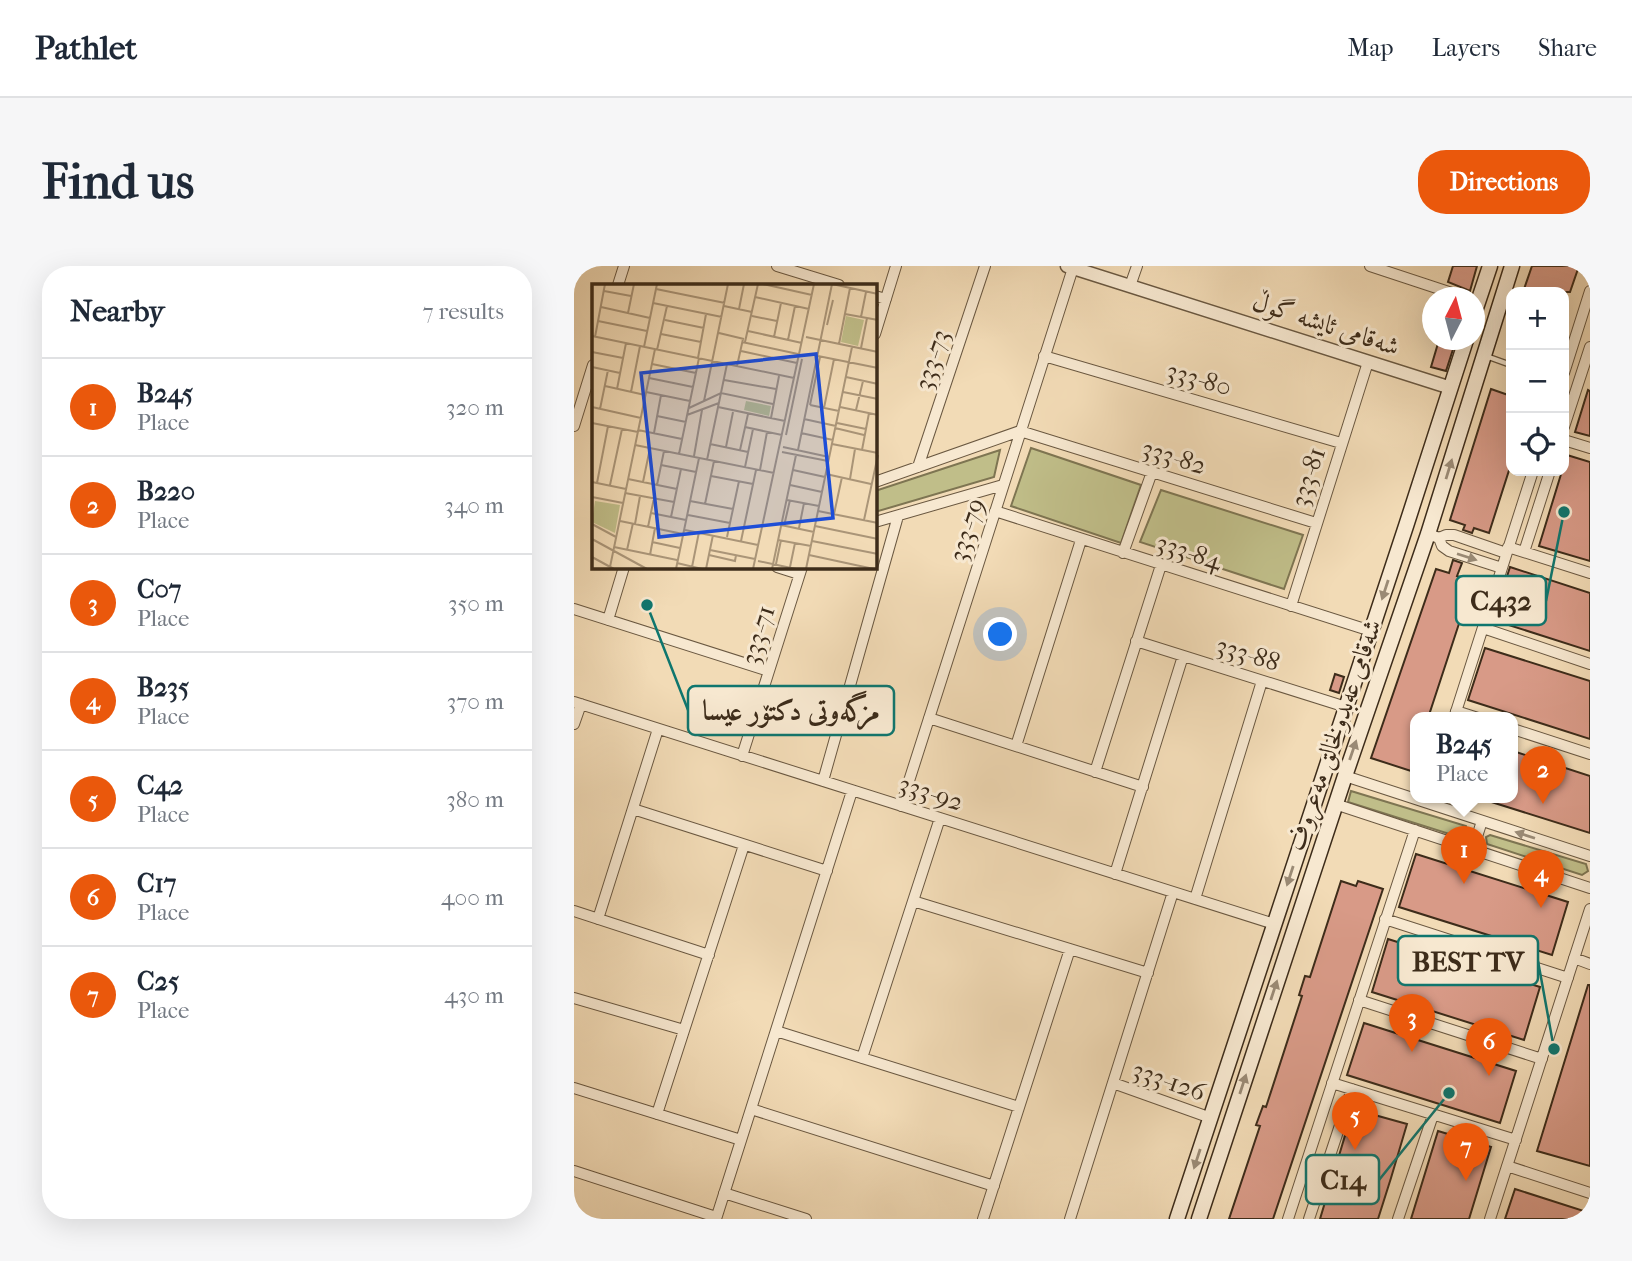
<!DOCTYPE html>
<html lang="en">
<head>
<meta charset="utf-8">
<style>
	:root { --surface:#fff; --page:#f6f6f7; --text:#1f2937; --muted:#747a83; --line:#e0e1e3; --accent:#ea580c }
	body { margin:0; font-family:"IM FELL French Canon",Amiri,serif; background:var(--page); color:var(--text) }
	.controls { position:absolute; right:21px; top:21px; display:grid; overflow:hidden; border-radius:14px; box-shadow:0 7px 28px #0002 }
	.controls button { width:63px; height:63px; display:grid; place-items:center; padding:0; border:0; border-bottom:2px solid var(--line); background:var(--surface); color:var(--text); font:35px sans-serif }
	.compass { position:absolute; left:848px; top:21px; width:63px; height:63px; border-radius:50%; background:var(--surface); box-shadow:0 7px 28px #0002; rotate:6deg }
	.you { position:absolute; left:427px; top:369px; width:24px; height:24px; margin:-18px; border:5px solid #fff; border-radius:50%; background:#1a73e8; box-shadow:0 0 0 10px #1a73e833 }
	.badge { display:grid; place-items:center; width:46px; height:46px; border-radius:50%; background:var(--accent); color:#fff; font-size:23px; font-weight:700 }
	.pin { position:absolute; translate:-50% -58px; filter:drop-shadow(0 2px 4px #0008) }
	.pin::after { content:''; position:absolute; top:37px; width:24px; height:21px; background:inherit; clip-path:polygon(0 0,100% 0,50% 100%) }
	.popup { position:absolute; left:836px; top:446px; width:108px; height:91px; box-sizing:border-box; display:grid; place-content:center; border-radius:14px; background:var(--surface); filter:drop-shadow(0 2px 5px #0005); font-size:23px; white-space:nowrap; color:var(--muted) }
	.popup b { font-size:26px; color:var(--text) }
	.popup::after { content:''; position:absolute; left:50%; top:100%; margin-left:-14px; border:14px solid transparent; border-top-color:var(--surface) }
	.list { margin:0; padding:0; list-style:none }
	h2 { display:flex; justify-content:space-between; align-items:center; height:91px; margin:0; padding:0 28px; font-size:30px }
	h2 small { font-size:23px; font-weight:400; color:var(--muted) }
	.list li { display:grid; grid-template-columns:46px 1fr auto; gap:21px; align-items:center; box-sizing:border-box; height:98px; padding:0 28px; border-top:2px solid var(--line) }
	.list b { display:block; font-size:26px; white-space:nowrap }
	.list p { margin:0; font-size:23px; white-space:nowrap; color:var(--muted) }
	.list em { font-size:23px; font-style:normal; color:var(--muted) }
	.icon { flex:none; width:38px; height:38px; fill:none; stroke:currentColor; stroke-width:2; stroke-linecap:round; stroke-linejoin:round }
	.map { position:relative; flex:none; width:1016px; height:953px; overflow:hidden; border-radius:28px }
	header { display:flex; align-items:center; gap:42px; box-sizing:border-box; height:98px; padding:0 35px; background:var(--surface); border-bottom:2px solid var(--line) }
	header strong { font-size:33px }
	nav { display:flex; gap:38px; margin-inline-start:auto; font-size:24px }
	.intro { display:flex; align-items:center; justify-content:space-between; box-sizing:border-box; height:168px; padding:0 42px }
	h1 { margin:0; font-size:49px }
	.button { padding:18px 32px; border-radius:28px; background:var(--accent); color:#fff; font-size:24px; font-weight:700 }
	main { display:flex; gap:42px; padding:0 42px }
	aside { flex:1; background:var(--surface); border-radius:28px; box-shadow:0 7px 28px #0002 }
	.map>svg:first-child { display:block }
</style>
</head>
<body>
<header>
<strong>Pathlet</strong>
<nav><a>Map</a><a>Layers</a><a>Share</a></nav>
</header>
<div class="intro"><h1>Find us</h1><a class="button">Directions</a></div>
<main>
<aside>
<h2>Nearby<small>7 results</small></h2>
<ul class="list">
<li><span class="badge">1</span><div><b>B245</b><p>Place</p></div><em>320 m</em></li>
<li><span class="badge">2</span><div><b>B220</b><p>Place</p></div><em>340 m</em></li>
<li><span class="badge">3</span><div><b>C07</b><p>Place</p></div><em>350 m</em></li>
<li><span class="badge">4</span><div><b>B235</b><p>Place</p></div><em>370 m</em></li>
<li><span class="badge">5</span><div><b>C42</b><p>Place</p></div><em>380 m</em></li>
<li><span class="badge">6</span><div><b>C17</b><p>Place</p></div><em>400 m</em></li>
<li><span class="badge">7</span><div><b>C25</b><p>Place</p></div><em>430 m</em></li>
</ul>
</aside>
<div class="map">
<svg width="1016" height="953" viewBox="0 0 1016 953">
	<rect width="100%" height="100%" fill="#f2dbb6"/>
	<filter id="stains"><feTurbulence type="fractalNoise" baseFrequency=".00286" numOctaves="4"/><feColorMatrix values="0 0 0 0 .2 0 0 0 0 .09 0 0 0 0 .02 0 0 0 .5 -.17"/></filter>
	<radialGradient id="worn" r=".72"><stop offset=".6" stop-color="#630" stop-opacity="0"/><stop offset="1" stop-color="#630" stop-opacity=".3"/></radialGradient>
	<path fill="#c0be89" stroke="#7e7552" stroke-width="2" d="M457 182 567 219 547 277 437 240Z
		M426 184 420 211 301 246V225Z
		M587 224 729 269 710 323 566 276Z
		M777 525 892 560 894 568 888 572 774 536Z
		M916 569 1012 598 1014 605 1008 609 913 578 912 571Z"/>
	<path fill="#d89a87" stroke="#3d2c1a" stroke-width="2" d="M879 0H903L896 25 874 16Z
		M958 0H1005L996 26H949Z
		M865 74H882L872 105 857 101Z
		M917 123 937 130V198L915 267 900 262 898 267 889 264 891 259 876 254Z
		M1014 124 1016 125V170L1001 166Z
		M993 189 1016 196V295L965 280 988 205H990Z
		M879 294 888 297 883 310 899 315 854 452H841V492L837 505 797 492 862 303 875 307Z
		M936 301 1016 327V385L919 354Z
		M911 382 1016 415V473L894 434Z
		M761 408 770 411 765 427 756 424Z
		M939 485 1016 510V567L911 534V532H939Z
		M842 588 994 636 978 689 825 641Z
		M767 615 782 620 784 615 809 623 699 953H655L686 860 682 859 689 840 692 841 728 730 725 729 731 710 736 711Z
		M814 673 966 721 950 774 798 726Z
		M1014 719H1016V900L963 885Z
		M790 757 942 805 926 857 773 809Z
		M779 843 833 858 817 912 804 953H746Z
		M864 865 917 881 895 953H837Z
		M941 923 1016 947V953H931Z"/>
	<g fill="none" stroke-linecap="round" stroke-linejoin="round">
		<g stroke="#6a5841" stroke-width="7">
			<path id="service" d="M912 90 937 99"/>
		</g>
		<g stroke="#6a5841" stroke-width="12">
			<path id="minor" d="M203 0 265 19
				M796 0 893 32
				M44 19 50 0
				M556 20 563 0
				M301 30 312 33
				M301 68 322 0
				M470 90 767 177
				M990 107 1016 25
				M0 160 19 99
				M990 161 1016 81
				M990 174 1016 182
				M344 201 411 0
				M301 216 446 165 742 257
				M421 245 797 365
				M301 256 429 219
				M854 268 865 272 868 280 875 285 928 302
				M865 272 872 269H880L932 287
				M934 281 1016 307
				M950 286 976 205
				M549 287 578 206
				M203 301 225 308
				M717 340 794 96
				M0 343 195 405
				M34 354 50 301
				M909 362 1016 398
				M562 375 772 441
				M0 436 700 658
				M882 445 904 452
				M355 452 569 521
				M880 452 959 205
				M0 458 7 438
				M939 463 1016 488
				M442 480 507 274
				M168 490 228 301
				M521 506 587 299
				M771 510 1016 590
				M249 515 324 250
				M761 538 1016 622
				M327 540 499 2
				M59 543 253 605
				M899 583 908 555
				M541 608 609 390
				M621 633 688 415
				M339 635 574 707
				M0 645 135 689
				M24 653 84 463
				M811 653 994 712
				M1000 692 1016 698
				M0 732 110 764
				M785 734 968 793
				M202 765 445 841
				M288 792 366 552
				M539 817 637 852
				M758 817 942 874
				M0 822 167 874
				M177 843 420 920
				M83 848 170 579
				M933 900 1016 927
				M0 905 142 951
				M150 927 232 953
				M142 953 278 525
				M409 953 496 683
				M496 953 599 626
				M714 953 841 564
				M735 953 778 823
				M824 953 859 849
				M916 953 1016 643"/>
		</g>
		<g stroke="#6a5841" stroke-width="15">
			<path id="tertiary" d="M493 0 877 122"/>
		</g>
		<g stroke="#3d2c1a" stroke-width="17">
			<path id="secondary" d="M900 48 916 0
				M603 953 832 260 892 74
				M625 953 771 510 854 268 938 0"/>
		</g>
		<use href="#service" stroke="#f7e8d0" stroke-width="4.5"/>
		<use href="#minor" stroke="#f7e8d0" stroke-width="10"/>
		<use href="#tertiary" stroke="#f7e8d0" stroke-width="12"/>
		<use href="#secondary" stroke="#f7e8d0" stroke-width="14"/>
	</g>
	<defs><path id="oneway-solid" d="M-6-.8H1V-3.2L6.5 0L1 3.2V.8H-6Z" transform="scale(1.75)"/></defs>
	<g fill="#9a8a75">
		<use href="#oneway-solid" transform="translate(875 203) rotate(-73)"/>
		<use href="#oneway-solid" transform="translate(893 291) rotate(18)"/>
		<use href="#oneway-solid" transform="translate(811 324) rotate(108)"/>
		<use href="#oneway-solid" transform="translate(779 484) rotate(-71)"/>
		<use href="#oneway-solid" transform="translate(951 569) rotate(-162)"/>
		<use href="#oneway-solid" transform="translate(716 610) rotate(108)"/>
		<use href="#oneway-solid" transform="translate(700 724) rotate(-72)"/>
		<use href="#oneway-solid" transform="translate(669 818) rotate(-72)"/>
		<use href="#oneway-solid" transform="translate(623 893) rotate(108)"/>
	</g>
	<g text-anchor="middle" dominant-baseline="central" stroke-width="6" stroke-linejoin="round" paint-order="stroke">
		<g font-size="26" fill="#3d2c1a" stroke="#f7e8d0">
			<text transform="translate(752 58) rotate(18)">شەقامی ئایشە گوڵ</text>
			<text transform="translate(358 94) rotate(-72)">333-73</text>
			<text transform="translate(625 113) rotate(16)">333-80</text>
			<text transform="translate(600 191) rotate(17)">333-82</text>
			<text transform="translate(734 211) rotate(-72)">333-81</text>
			<text transform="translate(393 264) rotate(-72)">333-79</text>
			<text transform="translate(615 286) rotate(18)">333-84</text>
			<text transform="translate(184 369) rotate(-73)">333-71</text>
			<text transform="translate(674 388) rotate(17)">333-88</text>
			<text transform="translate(760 469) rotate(-71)">شەقامی عەبدولخالق مەعروف</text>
			<text transform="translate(357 527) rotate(18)">333-92</text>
			<text transform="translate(595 815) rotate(19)">333-126</text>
		</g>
	</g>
	<g transform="translate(18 18)">
		<rect width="285" height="285" fill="#f2dbb6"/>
		<path d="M254 32 272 36 266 62 249 58ZM154 117 179 122 177 132 152 126ZM3 217 28 221 23 249 0 238Z" fill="#c0be89"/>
		<path fill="none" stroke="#aa9578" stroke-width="2" d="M171 0 220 11M240 0 286 10M64 5 133 19M12 7 39 12M163 13 217 25M61 19 130 33M132 22 160 28M9 23 58 34M147 25 152 0M36 29 42 0M253 30 286 36M160 32 185 37M269 33 274 8M73 36 112 44M6 37 55 47M235 41 241 16M156 47 210 59M127 49 152 55M69 50 109 58M0 52 202 94M3 53 13 0M182 53 189 19M214 53 286 68M196 56 203 22M150 58 206 70M153 58 166 0M247 60 258 4M52 63 65 0M269 64 275 34M65 66 75 22M149 67 205 79M0 68 31 74M226 72 286 84M106 74 114 30M60 80 104 89M145 82 151 55M0 83 28 89M254 93 286 100M57 94 101 103M132 96 184 105M13 102 53 111M25 105 34 59M39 108 48 62M54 108 98 117M251 108 286 115M112 117 136 0M218 121 228 73M218 121 247 127M0 123 49 134M126 123 193 137M248 123 286 131M97 124 129 109 181 120M232 124 242 75M8 125 16 86M264 126 271 97M95 131 127 119M65 132 94 138M179 134 187 92M212 135 244 142M0 139 46 148M245 139 274 145M153 143 190 151M243 144 272 151M46 146 90 155M62 149 69 111M209 149 241 156M194 151 210 75M118 160 156 168M240 160 286 169M43 161 182 189M134 163 141 128M191 163 237 173M148 166 156 130M206 166 240 0M270 166 277 129M190 168 236 177M87 170 107 74M102 172 110 126M115 176 135 80M69 181 104 188M153 183 161 145M168 186 175 148M201 186 233 193M234 190 279 200M119 192 161 200M36 195 85 205M258 195 263 165M0 198 34 205M51 198 58 164M5 199 16 142M18 201 30 145M65 201 72 167M198 201 230 208M33 209 82 218M0 213 31 219M195 216 227 222M98 217 141 225M113 220 122 177M226 227 286 239M59 229 94 236M242 230 250 193M96 231 138 239M79 233 89 185M272 236 286 171M28 237 91 250M0 240 24 253M43 240 48 212M189 241 222 248M192 242 198 216M223 242 286 255M56 243 62 214M207 244 212 219M93 246 166 261M135 253 147 197M0 255 55 285M186 256 219 262M149 257 164 186M220 257 286 270M60 258 88 264M22 263 85 276M35 266 41 239M118 266 163 275M58 271 63 244M117 271 143 277 144 271M217 271 282 285M0 273 22 285M166 277 204 285M85 279 110 285M184 280 189 256M18 283 63 65M100 283 107 248M198 283 203 259M84 285 107 174M114 285 121 251M161 285 222 0M180 285 204 171M214 285 260 63"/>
		<path fill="#1d4ed8" fill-opacity="0.15" stroke="#1d4ed8" stroke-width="3.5" d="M224 70 241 234 67 253 49 89Z"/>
		<rect width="285" height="285" fill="none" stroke="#3d2c1a" stroke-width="3.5"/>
	</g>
	<path fill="none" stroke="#0f766e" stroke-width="2.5" d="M990 246L972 335M73 339L114 444M980 783L964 695M875 827L805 914"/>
	<g fill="#0f766e" stroke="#f7e8d0" stroke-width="2.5">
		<circle cx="990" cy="246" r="7"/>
		<circle cx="73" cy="339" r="7"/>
		<circle cx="980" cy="783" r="7"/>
		<circle cx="875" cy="827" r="7"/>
	</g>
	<g fill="#f7e8d0" stroke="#0f766e" stroke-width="2.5">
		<rect x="882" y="310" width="90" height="49" rx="7"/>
		<rect x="114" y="420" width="206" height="49" rx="7"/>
		<rect x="824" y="670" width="140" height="49" rx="7"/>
		<rect x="732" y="889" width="73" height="49" rx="7"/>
	</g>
	<g font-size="28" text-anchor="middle" font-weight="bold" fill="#3d2c1a">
		<text x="927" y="344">C432</text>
		<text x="217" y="454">مزگەوتی دکتۆر عیسا</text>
		<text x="894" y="705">BEST TV</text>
		<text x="769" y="923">C14</text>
	</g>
	<rect width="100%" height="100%" filter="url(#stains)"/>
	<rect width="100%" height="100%" fill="url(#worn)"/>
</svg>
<div class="controls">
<button>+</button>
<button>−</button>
<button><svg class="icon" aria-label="locate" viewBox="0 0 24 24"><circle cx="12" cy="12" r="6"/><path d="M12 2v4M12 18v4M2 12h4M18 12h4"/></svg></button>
</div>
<svg class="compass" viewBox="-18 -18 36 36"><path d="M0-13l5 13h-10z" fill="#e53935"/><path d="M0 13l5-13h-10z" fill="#747a83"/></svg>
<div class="you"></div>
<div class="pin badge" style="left:890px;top:618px">1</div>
<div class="popup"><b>B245</b>Place</div>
<div class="pin badge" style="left:969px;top:538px">2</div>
<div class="pin badge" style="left:838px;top:786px">3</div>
<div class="pin badge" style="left:967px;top:642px">4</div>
<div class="pin badge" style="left:781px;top:884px">5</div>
<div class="pin badge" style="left:915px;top:810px">6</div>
<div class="pin badge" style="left:892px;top:915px">7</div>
</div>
</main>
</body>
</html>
